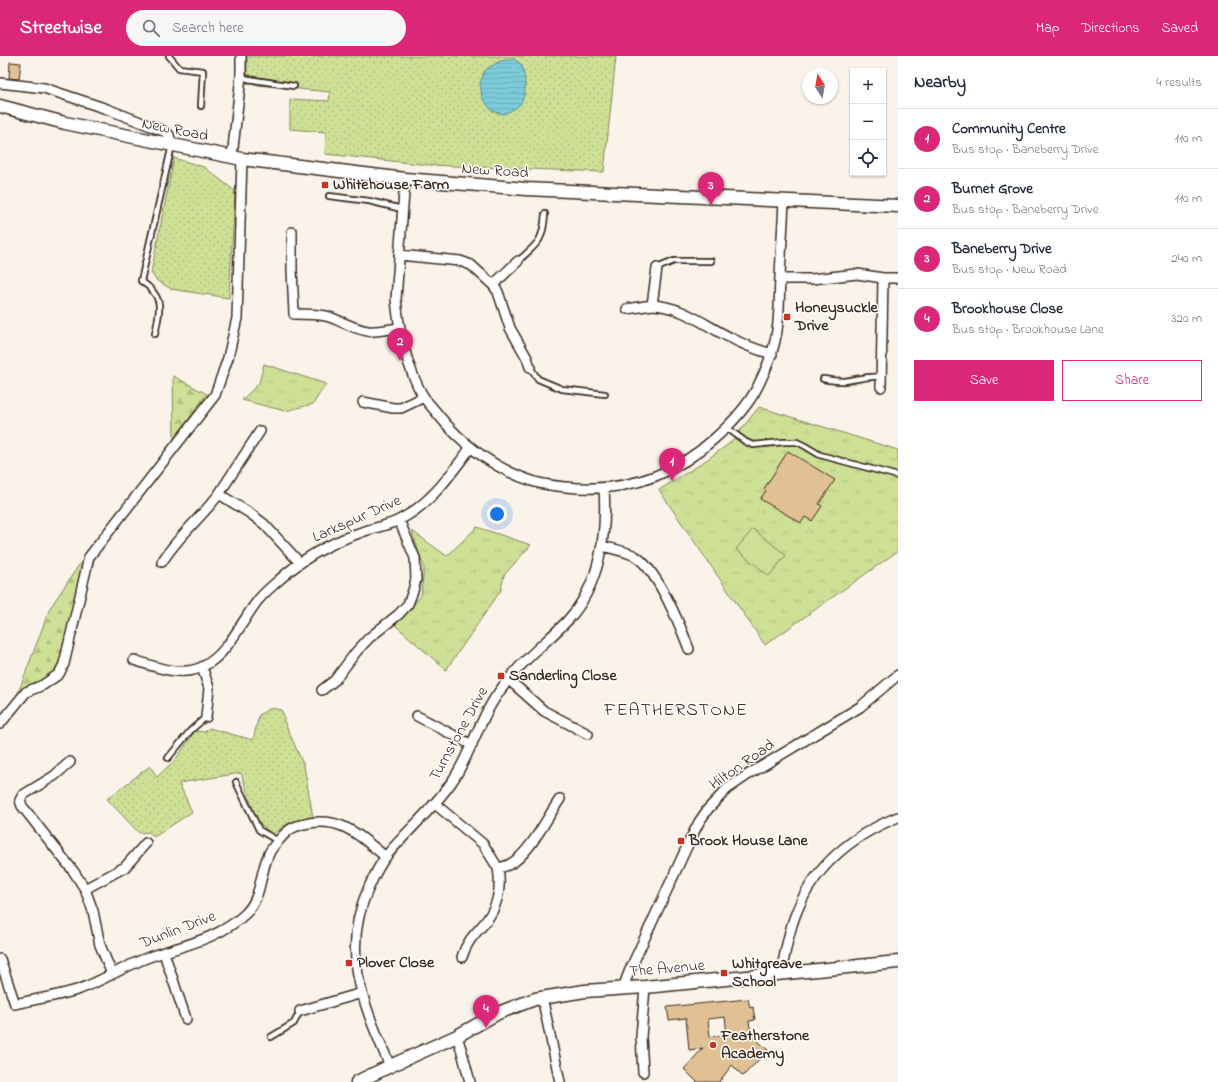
<!DOCTYPE html>
<html lang="en">
<head>
<meta charset="utf-8">
<style>
	:root { --surface:#fff; --page:#f6f6f7; --text:#1f2937; --muted:#747a83; --line:#e0e1e3; --accent:#db2777 }
	body { margin:0; font-family:"Indie Flower",sans-serif; background:var(--page); color:var(--text) }
	.controls { position:absolute; right:12px; top:12px; display:grid; overflow:hidden; border-radius:0px; box-shadow:0 1px 3px #0004 }
	.controls button { width:36px; height:36px; display:grid; place-items:center; padding:0; border:0; border-bottom:1px solid var(--line); background:var(--surface); color:var(--text); font:20px sans-serif }
	.compass { position:absolute; left:802px; top:12px; width:36px; height:36px; border-radius:50%; background:var(--surface); box-shadow:0 1px 3px #0004; rotate:349deg }
	.you { position:absolute; left:497px; top:458px; width:14px; height:14px; margin:-10px; border:3px solid #fff; border-radius:50%; background:#1a73e8; box-shadow:0 0 0 6px #1a73e833 }
	.badge { display:grid; place-items:center; width:26px; height:26px; border-radius:50%; background:var(--accent); color:#fff; font-size:13px; font-weight:700 }
	.pin { position:absolute; translate:-50% -33px; filter:drop-shadow(0 1px 2px #0008) }
	.pin::after { content:''; position:absolute; top:21px; width:14px; height:12px; background:inherit; clip-path:polygon(0 0,100% 0,50% 100%) }
	.list { margin:0; padding:0; list-style:none }
	h2 { display:flex; justify-content:space-between; align-items:center; height:52px; margin:0; padding:0 16px; font-size:17px }
	h2 small { font-size:13px; font-weight:400; color:var(--muted) }
	.list li { display:grid; grid-template-columns:26px 1fr auto; gap:12px; align-items:center; box-sizing:border-box; height:60px; padding:0 16px; border-top:1px solid var(--line) }
	.list b { display:block; font-size:15px; white-space:nowrap }
	.list p { margin:0; font-size:13px; white-space:nowrap; color:var(--muted) }
	.list em { font-size:13px; font-style:normal; color:var(--muted) }
	.actions { display:flex; gap:8px; padding:12px 16px }
	.actions a { flex:1; padding:9px 0; border:1px solid var(--accent); border-radius:0px; text-align:center; font-size:14px; color:var(--accent) }
	.actions .main { background:var(--accent); color:#fff }
	.icon { flex:none; width:22px; height:22px; fill:none; stroke:currentColor; stroke-width:2; stroke-linecap:round; stroke-linejoin:round }
	.map { position:relative; flex:none; width:898px; height:1026px; overflow:hidden }
	header { display:flex; align-items:center; gap:24px; box-sizing:border-box; height:56px; padding:0 20px; background:var(--accent); color:#fff }
	header strong { font-size:19px }
	nav { display:flex; gap:22px; margin-inline-start:auto; font-size:14px }
	.search { width:280px; height:36px; background:var(--page); display:flex; align-items:center; gap:10px; box-sizing:border-box; padding:0 14px; border-radius:22px; color:var(--muted); font-size:15px }
	main { display:flex }
	aside { flex:1; background:var(--surface) }
	.map>svg:first-child { display:block }
</style>
</head>
<body>
<header>
<strong>Streetwise</strong>
<div class="search"><svg class="icon" aria-label="search" viewBox="0 0 24 24"><circle cx="10" cy="10" r="6"/><path d="M15 15l6 6"/></svg>Search here</div>
<nav><a>Map</a><a>Directions</a><a>Saved</a></nav>
</header>
<main>
<div class="map">
<svg width="898" height="1026" viewBox="0 0 898 1026">
	<defs>
		<pattern id="grass-dots" width="8" height="8" patternUnits="userSpaceOnUse"><rect width="8" height="8" fill="#cee095"/><path d="M2 2h.1M6 6h.1" fill="none" stroke="#b2c080" stroke-width="1.8" stroke-linecap="round"/></pattern>
		<pattern id="forest-firs" width="22" height="20" patternUnits="userSpaceOnUse"><rect width="22" height="20" fill="#cee095"/><path d="M5 1l3.5 6h-7zM16 11l3.5 6h-7z" fill="#b2c080"/></pattern>
		<pattern id="park-tufts" width="24" height="20" patternUnits="userSpaceOnUse"><rect width="24" height="20" fill="#cee095"/><path d="M3 7l-1-3M5 7V3M7 7l1-3M15 17l-1-3M17 17v-4M19 17l1-3" fill="none" stroke="#b2c080"/></pattern>
		<pattern id="water-rules" width="6" height="5" patternUnits="userSpaceOnUse"><rect width="6" height="5" fill="#7dccda"/><path d="M0 2.5h6" fill="none" stroke="#6dafbb"/></pattern>
	</defs>
	<rect width="100%" height="100%" fill="#f9f3ea"/>
	<filter id="ink" filterUnits="userSpaceOnUse"><feTurbulence type="fractalNoise" baseFrequency=".025" numOctaves="2"/><feDisplacementMap in="SourceGraphic" scale="8" xChannelSelector="R" yChannelSelector="G"/><feConvolveMatrix kernelMatrix="1 2 1 2 8 2 1 2 1" color-interpolation-filters="sRGB"/></filter>
	<g filter="url(#ink)">
		<path fill="url(#grass-dots)" stroke="#84855a" d="M247 0H616L604 116 429 109 325 98 326 76 290 73V43L329 45 330 36 247 28Z
			M174 102 204 111 235 135 229 242 171 233 156 224 151 217Z
			M271 652 281 654 284 659V665L304 710 313 761C294 764 287 767 272 779L256 763 241 717 179 727 192 756 154 781 149 776 139 777 107 743 150 710 157 721 176 703 195 675 205 676 209 672 253 684 259 659Z"/>
		<path fill="url(#forest-firs)" stroke="#84855a" d="M173 320 207 338 174 383Z
			M85 500 59 607 51 620 42 626 18 637 50 552Z"/>
		<path fill="url(#park-tufts)" stroke="#84855a" d="M264 308 326 328 313 348 285 355 242 344 259 327Z
			M759 351 898 394V495L765 589 659 434 699 409 730 387Z
			M477 471 531 489 504 519 501 534 446 614 395 569 421 540 424 512 412 475 447 500Z"/>
		<path fill="#cee095" stroke="#84855a" d="M753 473 786 499 769 520 736 493Z"/>
		<path fill="url(#water-rules)" stroke="#638b8f" d="M514 3 522 9C525 22 529 41 517 51 514 54 507 56 503 58L492 55 482 42 480 27 485 14 500 5Z"/>
		<path fill="#e1c194" stroke="#3b2a1e" fill-rule="evenodd" d="M10 6 21 7 19 23 9 22Z
			M788 395 835 424 819 448 822 450 812 465 805 461 801 467 760 443 766 435 764 433Z
			M748 943 750 952 753 951 755 964 749 965 751 979 768 994 743 1020 732 1009 719 1026H697L684 1013 703 992 689 994 686 962 669 964 667 951ZM725 961 727 979 710 981 708 963Z"/>
		<g fill="none" stroke-linecap="round" stroke-linejoin="round">
			<g stroke="#3b2a1e" stroke-width="8">
				<path id="lane" d="M169 0 179 12 203 15 201 50
					M241 20 248 23 294 30
					M329 140 369 145 402 153
					M518 205C538 187 543 186 545 158
					M657 212 674 205H711
					M155 278C160 253 165 241 141 225L172 89
					M530 311 538 323 562 333 605 338
					M823 323C829 324 836 325 843 325 857 324 867 319 881 321
					M727 372 746 386 753 389 784 386H797L805 390 820 399 898 420
					M168 702 191 674 206 661
					M236 726 259 774 278 785
					M271 981 294 967 300 955"/>
			</g>
			<g stroke="#3b2a1e" stroke-width="12">
				<path id="street" d="M0 27 44 32 107 53 166 76 169 79 172 89
					M232 101 241 20V0
					M405 123 396 243C399 275 407 312 423 340 427 346 432 351 436 356 461 388 496 414 535 426 545 429 556 430 566 431 622 437 672 421 714 383 731 368 748 350 758 330 766 314 773 297 776 280 780 261 779 241 780 221 781 195 783 170 784 144
					M292 176V214L294 258C305 258 316 258 326 260 340 264 353 273 368 275 378 276 389 273 399 272
					M399 199 460 205 471 209 481 218 493 229 498 236 510 272 527 302 530 311
					M657 212 652 249C682 250 706 270 731 282 744 289 758 294 772 298
					M780 223H812L857 218 883 222H898
					M493 229 518 205
					M627 253 652 249
					M881 331 883 222
					M363 346 393 352H401L424 341
					M219 438 260 375
					M602 490C613 493 625 495 635 500 657 513 680 569 689 593
					M162 506C177 481 201 462 219 438L251 458 264 468 300 507
					M134 604C155 611 182 622 204 610 230 596 241 565 259 543 265 536 272 530 279 524 302 503 330 487 359 477 372 472 387 470 399 464 430 449 451 418 471 391
					M202 611 209 632 206 661
					M508 623 544 655 588 678
					M322 634 335 624 356 596 369 582 399 558 408 548 413 535 416 523 415 502 399 464
					M417 660 472 689
					M0 668 26 636 43 629 59 618 64 608 89 501 215 339 228 302 237 262 242 103
					M70 706 54 720 23 739 20 744 22 750 74 816 85 833 93 855 100 889 112 918
					M435 748 483 788 498 812
					M85 833 125 811 146 787
					M164 897 186 963
					M462 901C466 887 473 880 482 870 497 853 502 835 498 812 502 811 507 810 510 808 529 799 548 760 560 743
					M0 903 15 948C36 943 59 940 80 933 104 924 125 910 149 901 181 890 219 883 245 858 262 842 259 820 268 800 270 793 275 788 280 783 284 778 291 772 297 770 338 757 356 777 386 801
					M781 917C785 898 788 878 795 860 813 811 851 780 898 761
					M623 932 629 916 691 782 699 766 708 753 727 733 749 718 860 651 898 619
					M542 941 560 1026
					M300 955 362 937
					M457 980 462 996 470 1026
					M390 1010C364 949 339 896 369 831 374 820 379 809 387 799 407 775 432 754 451 727 464 709 471 688 481 668 488 652 498 636 509 623 526 601 549 584 568 564 600 529 607 478 604 432
					M643 1016 641 981 645 931"/>
			</g>
			<g stroke="#3b2a1e" stroke-width="15">
				<path id="secondary" d="M0 50 65 67 242 103 405 123 526 133 898 150
					M357 1026 390 1010 457 980 498 957 535 943 585 935 645 931 898 906"/>
			</g>
			<use href="#lane" stroke="#fff" stroke-width="4.5"/>
			<use href="#street" stroke="#fff" stroke-width="9"/>
			<use href="#secondary" stroke="#fff" stroke-width="12"/>
		</g>
	</g>
	<g fill="#c8321e" stroke="#fff" stroke-width="1.5">
		<rect x="321" y="125" width="8" height="8" rx="2"/>
		<rect x="783" y="257" width="8" height="8" rx="2"/>
		<rect x="497" y="616" width="8" height="8" rx="2"/>
		<rect x="677" y="781" width="8" height="8" rx="2"/>
		<rect x="345" y="903" width="8" height="8" rx="2"/>
		<rect x="720" y="913" width="8" height="8" rx="2"/>
		<circle cx="713" cy="989" r="4"/>
	</g>
	<g text-anchor="middle" dominant-baseline="central" stroke-width="3" stroke-linejoin="round" paint-order="stroke">
		<g font-size="16" fill="#3b2a1e" stroke="#fff">
			<text transform="translate(175 74) rotate(11)">New Road</text>
			<text transform="translate(495 115) rotate(4)">New Road</text>
			<text transform="translate(357 463) rotate(-24)">Larkspur Drive</text>
			<text transform="translate(459 678) rotate(-61)">Turnstone Drive</text>
			<text transform="translate(742 709) rotate(-35)">Hilton Road</text>
			<text transform="translate(178 874) rotate(-21)">Dunlin Drive</text>
			<text transform="translate(667 913) rotate(-5)">The Avenue</text>
		</g>
		<g font-size="16" font-weight="bold" fill="#3b2a1e" stroke="#fff" text-anchor="start">
			<text x="333" y="129">Whitehouse Farm</text>
			<text x="795" y="252">Honeysuckle<tspan x="795" dy="18">Drive</tspan></text>
			<text x="509" y="620">Sanderling Close</text>
			<text x="689" y="785">Brook House Lane</text>
			<text x="357" y="907">Plover Close</text>
			<text x="732" y="908">Whitgreave<tspan x="732" dy="18">School</tspan></text>
			<text x="721" y="980">Featherstone<tspan x="721" dy="18">Academy</tspan></text>
		</g>
		<g font-size="18" letter-spacing="1" fill="#3b2a1e" stroke="#fff">
			<text x="676" y="655">FEATHERSTONE</text>
		</g>
	</g>
</svg>
<div class="controls">
<button>+</button>
<button>−</button>
<button><svg class="icon" aria-label="locate" viewBox="0 0 24 24"><circle cx="12" cy="12" r="6"/><path d="M12 2v4M12 18v4M2 12h4M18 12h4"/></svg></button>
</div>
<svg class="compass" viewBox="-18 -18 36 36"><path d="M0-13l5 13h-10z" fill="#e53935"/><path d="M0 13l5-13h-10z" fill="#747a83"/></svg>
<div class="you"></div>
<div class="pin badge" style="left:672px;top:425px">1</div>
<div class="pin badge" style="left:400px;top:305px">2</div>
<div class="pin badge" style="left:711px;top:149px">3</div>
<div class="pin badge" style="left:486px;top:972px">4</div>
</div>
<aside>
<h2>Nearby<small>4 results</small></h2>
<ul class="list">
<li><span class="badge">1</span><div><b>Community Centre</b><p>Bus stop · Baneberry Drive</p></div><em>110 m</em></li>
<li><span class="badge">2</span><div><b>Burnet Grove</b><p>Bus stop · Baneberry Drive</p></div><em>110 m</em></li>
<li><span class="badge">3</span><div><b>Baneberry Drive</b><p>Bus stop · New Road</p></div><em>240 m</em></li>
<li><span class="badge">4</span><div><b>Brookhouse Close</b><p>Bus stop · Brookhouse Lane</p></div><em>320 m</em></li>
</ul>
<div class="actions"><a class="main">Save</a><a>Share</a></div>
</aside>
</main>
</body>
</html>
